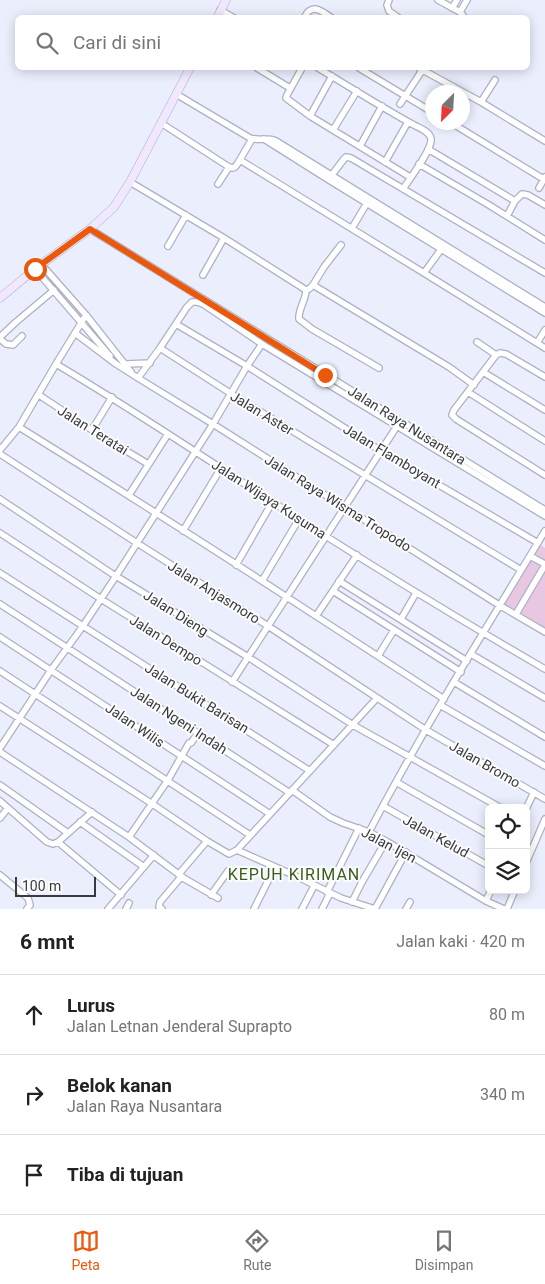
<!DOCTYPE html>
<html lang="id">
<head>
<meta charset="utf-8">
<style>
	:root { --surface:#fff; --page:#f6f6f6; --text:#222; --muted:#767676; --line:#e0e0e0; --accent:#ea580c }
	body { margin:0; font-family:Roboto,sans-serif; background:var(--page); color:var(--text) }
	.controls { position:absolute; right:15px; bottom:15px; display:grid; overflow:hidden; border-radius:8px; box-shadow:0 2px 12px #0003 }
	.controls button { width:45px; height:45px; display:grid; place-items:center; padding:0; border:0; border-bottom:1px solid var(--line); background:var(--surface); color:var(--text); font:25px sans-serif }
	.compass { position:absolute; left:425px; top:85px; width:45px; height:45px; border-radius:50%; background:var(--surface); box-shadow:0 2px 12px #0003; rotate:204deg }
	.scale { position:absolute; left:15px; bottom:12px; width:81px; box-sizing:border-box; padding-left:5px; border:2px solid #393a41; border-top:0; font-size:14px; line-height:18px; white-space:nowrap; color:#393a41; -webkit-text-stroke:4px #fcfcfc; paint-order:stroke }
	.stop { position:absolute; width:15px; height:15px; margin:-11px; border:4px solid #ea580c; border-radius:50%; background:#fff }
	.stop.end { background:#ea580c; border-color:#fff; box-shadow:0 1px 5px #0008 }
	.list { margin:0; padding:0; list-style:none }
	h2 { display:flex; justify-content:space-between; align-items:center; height:65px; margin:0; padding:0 20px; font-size:21px }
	h2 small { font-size:16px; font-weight:400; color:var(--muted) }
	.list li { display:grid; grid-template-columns:32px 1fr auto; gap:15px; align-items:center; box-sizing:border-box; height:80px; padding:0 20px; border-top:1px solid var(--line) }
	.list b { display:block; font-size:19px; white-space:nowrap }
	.list p { margin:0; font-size:16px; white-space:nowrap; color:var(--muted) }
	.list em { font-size:16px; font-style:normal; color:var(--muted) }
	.icon { flex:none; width:28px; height:28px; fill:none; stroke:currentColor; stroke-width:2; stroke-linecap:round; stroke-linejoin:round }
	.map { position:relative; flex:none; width:545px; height:909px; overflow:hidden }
	.search { position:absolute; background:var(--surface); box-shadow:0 2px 12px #0003; left:15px; right:15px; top:15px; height:55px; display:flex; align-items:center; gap:12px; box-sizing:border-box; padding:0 18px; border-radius:8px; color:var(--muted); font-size:19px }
	.sheet { height:305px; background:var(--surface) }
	nav { display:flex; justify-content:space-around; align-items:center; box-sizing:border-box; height:70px; border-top:1px solid var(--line); background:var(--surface); font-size:14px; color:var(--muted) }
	nav a { display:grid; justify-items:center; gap:2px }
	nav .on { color:var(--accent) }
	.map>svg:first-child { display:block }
</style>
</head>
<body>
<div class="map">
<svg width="545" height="909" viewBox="0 0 545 909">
	<rect width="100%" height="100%" fill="#eaeefd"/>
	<path fill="#e7c7e1" d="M41 266 86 314 82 322 35 269Z
		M538 543 545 548V632L499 605Z"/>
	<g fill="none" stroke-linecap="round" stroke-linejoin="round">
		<g stroke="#adb1c3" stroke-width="8">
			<path id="street" d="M389 0 387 5 389 11 399 18
				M438 0 460 12 465 18
				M452 8 457 0
				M220 10 234 18
				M460 12 467 0
				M304 18C312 2 321 11 332 18
				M257 68 290 88
				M302 68 287 95 286 98 310 116 410 177
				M318 68C350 87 381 107 414 125 419 128 430 131 431 139 432 150 410 178 403 189
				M359 68 432 112
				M419 68 481 102 545 141
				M176 94 250 138C259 141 267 137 276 141L545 307
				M481 102 495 80
				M400 104 423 69
				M310 116 332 76
				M450 122 545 180
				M161 123 229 167 233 168 235 167 238 163 252 139
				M333 130 357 91
				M264 139 329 180 545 313
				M360 146 382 106
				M428 149 515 201
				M240 160 424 273
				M385 162 408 122
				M419 164 489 205 545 240
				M331 176 344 159 346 157 351 158 545 273
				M130 182 224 238 306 290
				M218 184 229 167
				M539 188 545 177
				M507 216 515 201 522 194 528 195 545 205
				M352 228 367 203
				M90 229 545 510
				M168 246 186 215
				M442 248 424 273 545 348
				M41 264 86 315 131 372
				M35 269 110 356
				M203 275 224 238
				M313 285 449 367 474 385
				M306 290C306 300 298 309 299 319L312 329 379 368
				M306 290 309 289 313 285 324 267 341 245
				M176 324 247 366 381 451 538 543
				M75 333 116 364 138 378 213 424 499 605 545 632
				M0 337 16 322 54 290
				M0 339 6 344 13 345 22 336
				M477 342 496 355
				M537 343 545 330
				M160 348 230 393 521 570
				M56 364C139 413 218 467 299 519 380 571 462 621 545 669
				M126 364 150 363
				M483 372 545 410
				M545 377 506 354 500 353 496 355 454 410 452 415 456 419 545 475
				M138 378 160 348 187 307 192 302H197L203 304 262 344 545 516
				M468 392 545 441
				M39 395 92 430 148 464
				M19 427C119 489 218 552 316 616
				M92 430 112 397
				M0 450 19 427 56 364 86 315
				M0 454 137 543 268 626 426 730 545 799
				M129 495 168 434
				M0 499 111 573 248 657 353 725 501 808
				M183 531 221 468
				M0 533 101 599 334 745
				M357 555 316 616 444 699
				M530 556 545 564
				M236 565 273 501
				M0 573 310 771
				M262 581 299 519
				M339 581 467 661
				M333 591 461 672
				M0 604 290 793
				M516 614 545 565
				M401 619 416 593
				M0 637 270 814
				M471 654 545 698
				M378 656 394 630
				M0 671 250 835
				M232 682 397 426
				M454 682 545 737
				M440 705 545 766
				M0 706 151 803 207 841 229 854 237 850 377 698
				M0 748 51 670 83 626 116 576 213 424 247 366 262 344
				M0 752 129 837 185 879 218 898
				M396 782 489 835
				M0 785 68 833
				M292 790 330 817 343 823 369 832 386 841 486 901 504 909
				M0 801 47 842 53 844 58 842 92 812
				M383 806 489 866
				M526 809 534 792
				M0 818 8 808
				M80 822 144 867
				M369 832C423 729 485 630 545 531
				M129 837 168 780 189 743H191L198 733
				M58 842 121 895
				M237 850 298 877 341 898 375 909
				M526 863 545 819
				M179 874 207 841
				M0 875 28 898 30 905 27 909
				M327 892 359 828
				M211 895 228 871
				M486 901 491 890
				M352 902 362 882 386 841
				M108 909 154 855
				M126 909 129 903
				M162 909 159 907 160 902 181 877
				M254 909 275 867
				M302 909 314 886
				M322 909 330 893
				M375 909 406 852
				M406 909 410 902
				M507 909 515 890"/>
		</g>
		<g stroke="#adb1c3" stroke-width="9">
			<path id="secondary" d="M217 18 226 0
				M0 298 35 269 90 229 114 207 130 182 190 68"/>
		</g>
		<use href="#street" stroke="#fff" stroke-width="5.5"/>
		<use href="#secondary" stroke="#f1e7fe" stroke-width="8"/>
	</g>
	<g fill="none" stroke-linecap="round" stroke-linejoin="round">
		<path stroke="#ea580c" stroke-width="6" d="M35 269 90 229 325 375"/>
	</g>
	<g text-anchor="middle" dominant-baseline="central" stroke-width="4" stroke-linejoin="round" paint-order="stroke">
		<g font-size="14" fill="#393a41" stroke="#fcfcfc">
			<text transform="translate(262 413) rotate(31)">Jalan Aster</text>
			<text transform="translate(407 425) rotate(32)">Jalan Raya Nusantara</text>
			<text transform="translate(93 430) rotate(32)">Jalan Teratai</text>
			<text transform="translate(392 456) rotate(31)">Jalan Flamboyant</text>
			<text transform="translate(269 499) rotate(33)">Jalan Wijaya Kusuma</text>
			<text transform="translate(338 503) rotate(32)">Jalan Raya Wisma Tropodo</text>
			<text transform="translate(214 592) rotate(32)">Jalan Anjasmoro</text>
			<text transform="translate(176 613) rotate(32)">Jalan Dieng</text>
			<text transform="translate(166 640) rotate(32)">Jalan Dempo</text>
			<text transform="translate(197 698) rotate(32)">Jalan Bukit Barisan</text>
			<text transform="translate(179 720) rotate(33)">Jalan Ngeni Indah</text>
			<text transform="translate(135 725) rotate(34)">Jalan Wilis</text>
			<text transform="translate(485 764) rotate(30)">Jalan Bromo</text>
			<text transform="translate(436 836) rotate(29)">Jalan Kelud</text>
			<text transform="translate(389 845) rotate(28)">Jalan Ijen</text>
		</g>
		<g font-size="16" letter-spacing="1" fill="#395c1d" stroke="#fcfcfc">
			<text x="294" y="874">KEPUH KIRIMAN</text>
		</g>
	</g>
</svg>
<div class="controls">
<button><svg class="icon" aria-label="locate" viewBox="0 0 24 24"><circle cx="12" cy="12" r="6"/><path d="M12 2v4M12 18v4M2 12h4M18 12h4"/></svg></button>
<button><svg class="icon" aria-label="layers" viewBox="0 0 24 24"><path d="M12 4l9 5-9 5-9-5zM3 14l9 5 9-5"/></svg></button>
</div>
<svg class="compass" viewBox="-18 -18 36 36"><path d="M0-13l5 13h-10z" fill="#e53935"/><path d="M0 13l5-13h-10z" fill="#767676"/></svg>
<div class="scale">100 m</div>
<div class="stop" style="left:35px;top:269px"></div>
<div class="stop end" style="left:325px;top:375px"></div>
<div class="search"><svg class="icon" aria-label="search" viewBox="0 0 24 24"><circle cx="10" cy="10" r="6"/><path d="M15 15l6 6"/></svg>Cari di sini</div>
</div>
<section class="sheet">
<h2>6 mnt<small>Jalan kaki · 420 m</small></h2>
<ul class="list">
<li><svg class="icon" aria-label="ahead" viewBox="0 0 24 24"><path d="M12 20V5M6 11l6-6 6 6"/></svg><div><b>Lurus</b><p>Jalan Letnan Jenderal Suprapto</p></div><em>80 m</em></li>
<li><svg class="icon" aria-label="right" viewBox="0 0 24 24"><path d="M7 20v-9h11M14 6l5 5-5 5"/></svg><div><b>Belok kanan</b><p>Jalan Raya Nusantara</p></div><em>340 m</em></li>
<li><svg class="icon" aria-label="arrive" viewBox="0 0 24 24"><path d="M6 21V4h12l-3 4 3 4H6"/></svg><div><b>Tiba di tujuan</b></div></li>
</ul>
</section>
<nav>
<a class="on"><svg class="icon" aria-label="map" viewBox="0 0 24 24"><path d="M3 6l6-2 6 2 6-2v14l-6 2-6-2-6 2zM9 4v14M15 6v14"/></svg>Peta</a>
<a><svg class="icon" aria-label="directions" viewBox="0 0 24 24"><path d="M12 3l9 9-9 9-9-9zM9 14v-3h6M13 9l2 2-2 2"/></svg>Rute</a>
<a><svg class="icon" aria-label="saved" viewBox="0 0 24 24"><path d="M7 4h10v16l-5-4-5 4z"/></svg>Disimpan</a>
</nav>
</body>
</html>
